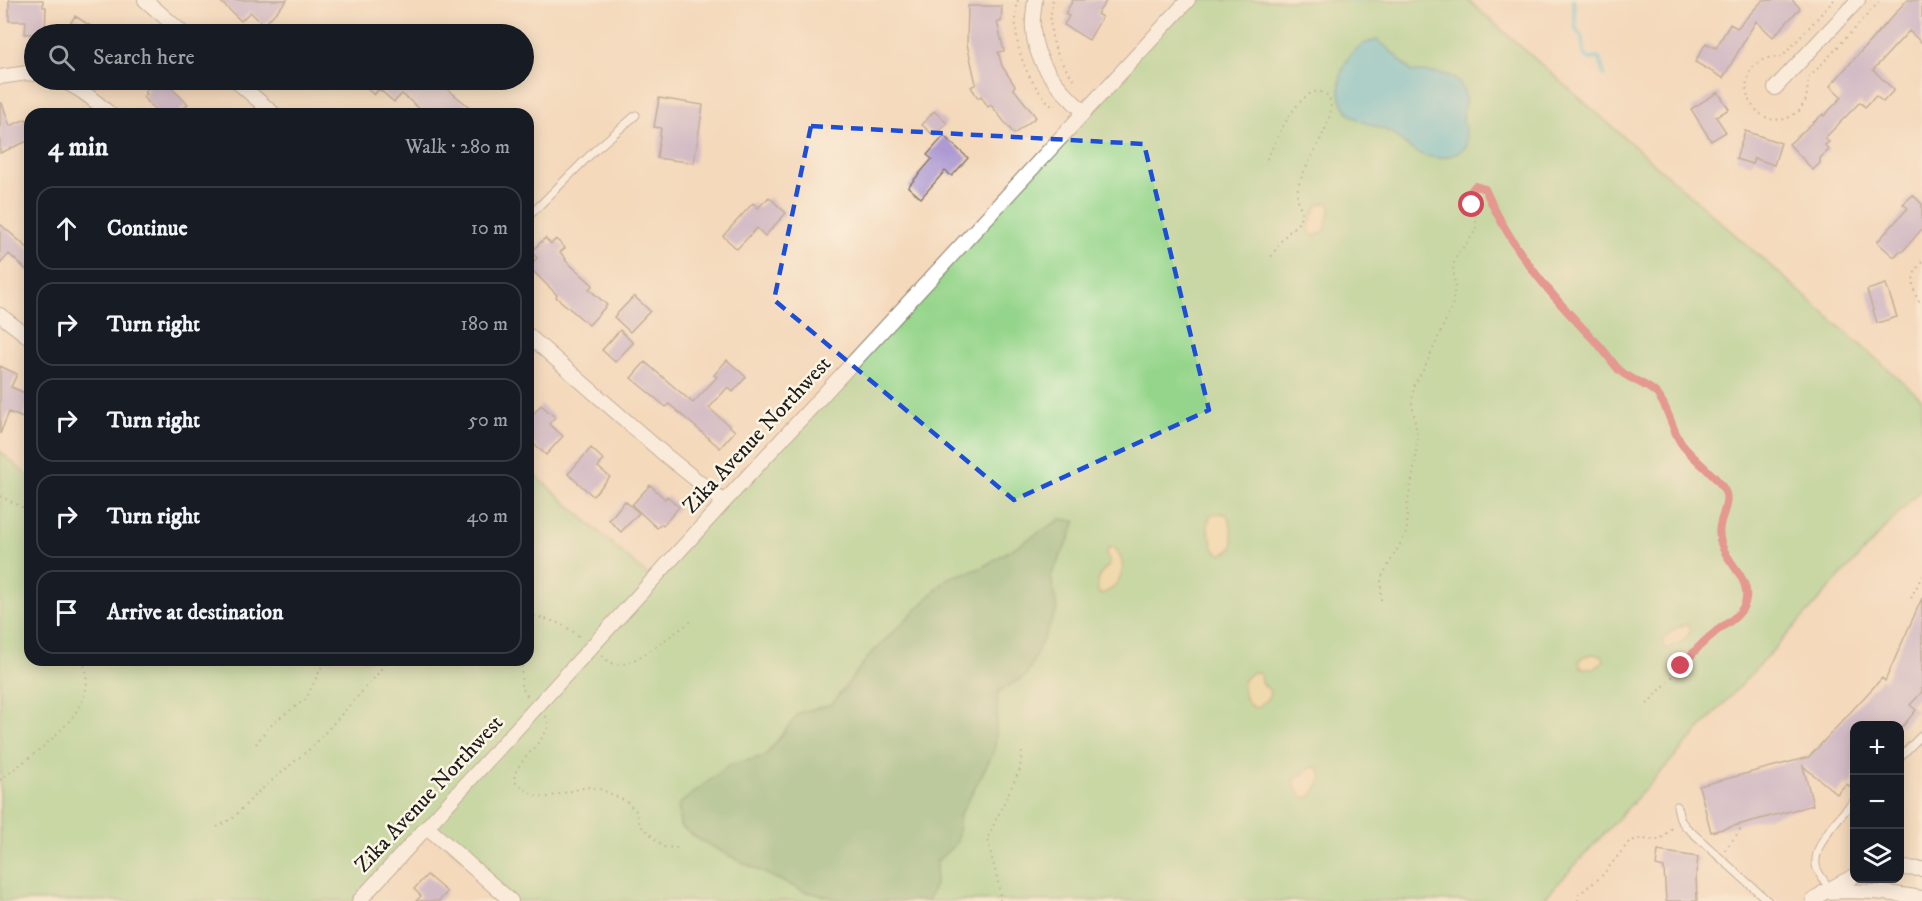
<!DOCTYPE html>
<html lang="en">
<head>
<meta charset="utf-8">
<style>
	:root { --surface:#171b24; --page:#20242c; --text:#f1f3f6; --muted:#9ea1a6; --line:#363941 }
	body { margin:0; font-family:"IM FELL DW Pica",serif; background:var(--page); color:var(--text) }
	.controls { position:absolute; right:18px; bottom:18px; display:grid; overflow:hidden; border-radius:12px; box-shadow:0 3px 15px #0003 }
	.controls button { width:54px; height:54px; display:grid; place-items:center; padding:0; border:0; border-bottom:2px solid var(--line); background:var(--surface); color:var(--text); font:30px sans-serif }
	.stop { position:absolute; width:18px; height:18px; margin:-14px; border:4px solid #d1495b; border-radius:50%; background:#fff }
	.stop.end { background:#d1495b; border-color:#fff; box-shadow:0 2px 6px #0008 }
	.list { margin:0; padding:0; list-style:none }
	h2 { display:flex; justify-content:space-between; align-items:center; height:78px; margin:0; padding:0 24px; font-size:26px }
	h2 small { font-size:20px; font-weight:400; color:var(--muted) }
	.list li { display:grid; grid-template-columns:39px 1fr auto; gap:18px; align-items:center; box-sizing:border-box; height:84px; margin:0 12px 12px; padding:0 12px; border:2px solid var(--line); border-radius:18px }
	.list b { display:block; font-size:22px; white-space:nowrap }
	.list em { font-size:20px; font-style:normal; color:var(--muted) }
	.icon { flex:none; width:33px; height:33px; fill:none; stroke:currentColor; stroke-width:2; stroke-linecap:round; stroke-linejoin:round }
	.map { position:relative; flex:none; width:1922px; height:901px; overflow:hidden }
	.search { position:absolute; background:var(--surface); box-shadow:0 3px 15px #0003; left:24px; top:24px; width:510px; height:66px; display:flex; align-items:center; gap:15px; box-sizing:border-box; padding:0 21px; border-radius:33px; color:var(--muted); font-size:22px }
	.panel { position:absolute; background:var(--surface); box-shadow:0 3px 15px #0003; left:24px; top:108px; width:510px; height:558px; border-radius:18px }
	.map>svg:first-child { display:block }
</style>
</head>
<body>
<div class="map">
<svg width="1922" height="901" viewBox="0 0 1922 901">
	<rect width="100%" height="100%" fill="#fcf5e5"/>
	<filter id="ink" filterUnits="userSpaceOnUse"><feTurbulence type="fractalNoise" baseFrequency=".0167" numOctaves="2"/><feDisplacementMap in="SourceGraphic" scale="12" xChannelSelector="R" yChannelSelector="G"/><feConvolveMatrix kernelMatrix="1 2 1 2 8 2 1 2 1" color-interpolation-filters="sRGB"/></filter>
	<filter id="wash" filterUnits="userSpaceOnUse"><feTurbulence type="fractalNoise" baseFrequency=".008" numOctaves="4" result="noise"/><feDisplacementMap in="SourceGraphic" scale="24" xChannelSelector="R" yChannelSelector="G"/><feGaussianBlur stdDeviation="1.35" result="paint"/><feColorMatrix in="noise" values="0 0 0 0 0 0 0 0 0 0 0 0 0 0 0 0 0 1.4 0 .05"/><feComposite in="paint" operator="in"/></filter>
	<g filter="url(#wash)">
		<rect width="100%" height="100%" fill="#f4d9bb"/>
		<path fill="#95d58b" stroke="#587854" stroke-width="1.5" d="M1188 0H1468L1922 399V488L1542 901H511L428 828 357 901H0V451L30 478V660H528V469L653 580Z"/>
		<path fill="#78b677" stroke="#4a694a" stroke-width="1.5" d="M1061 519 1076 521 1070 537 1051 576 1057 609 1026 676 998 692 995 750 960 815 957 843 937 861 935 884 928 901H847L803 891 745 864 700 840 680 826 678 805 729 765 765 756 799 713 832 704 869 656 948 578 981 568Z"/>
		<path fill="#eeda9e" stroke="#857b5d" stroke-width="1.5" d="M1327 202 1330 204V214L1327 219 1325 231 1315 236 1309 231 1310 221 1318 205Z
			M1218 513 1226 514C1231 519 1233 538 1233 546 1230 551 1226 554 1220 554L1213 548C1212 535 1203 527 1211 515Z
			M1110 547H1114C1125 560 1126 571 1116 584 1111 590 1107 593 1099 594L1098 592C1097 580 1099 572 1109 566L1110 562 1106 553Z
			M1684 624 1689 625 1691 629C1689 639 1675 647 1665 649L1662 641C1668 632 1675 628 1684 624Z
			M1591 654 1602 655 1604 661 1596 668H1581L1579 661 1582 657Z
			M1252 672 1260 673 1261 682 1270 691 1269 697 1257 708C1244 706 1243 693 1243 681Z
			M1313 767 1320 769 1322 779 1311 797 1304 798C1298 794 1293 786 1295 779Z"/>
		<path fill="#5ac4d6" stroke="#3b7079" stroke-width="1.5" d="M1377 40 1388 48 1412 72C1431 72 1459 70 1465 95 1467 103 1463 110 1463 119 1462 123 1466 128 1466 133 1467 137 1466 143 1466 147 1450 161 1428 161 1411 149 1403 144 1398 136 1390 132 1378 126 1361 124 1351 115 1332 96 1339 61 1360 46 1365 43 1372 41 1377 40Z"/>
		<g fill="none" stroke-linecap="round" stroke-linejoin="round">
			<path stroke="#5ac4d6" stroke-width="4.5" d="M1352 0H1358
				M1573 0 1576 29 1582 38 1585 56 1590 59 1599 58 1604 75"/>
		</g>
		<g id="blocks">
			<path fill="#ad9ad3" d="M9 0H43V7H46L45 34H25L26 21H9Z
				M219 0H287L264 25 250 12 241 21Z
				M1073 0H1107L1097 14 1102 17 1089 40 1064 25 1069 16 1065 14Z
				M1763 0H1792L1800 8 1773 37 1756 21 1723 78 1695 62 1706 43 1716 48 1730 24 1737 28Z
				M1907 0H1922V43L1909 31 1873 70 1894 90 1883 102 1876 96 1865 107 1860 102 1825 138 1829 142 1825 145 1829 150 1820 158V163L1813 170 1789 144 1823 114 1824 116 1842 97 1830 86Z
				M968 6H1002L1001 22H997L1004 51 998 52 1002 66 1015 86 1013 88 1036 117 1014 134 991 105 988 107 981 96 978 98 971 87 976 84 967 44Z
				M75 16 103 34H63Z
				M138 80H163L188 104 177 114H159L143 97 147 94 145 92 149 88Z
				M357 80H436L478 114H426L402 94 394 102 379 89 374 95Z
				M1718 92 1729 109 1716 117 1726 132 1711 141 1691 109Z
				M659 98 703 105 694 163 657 158 661 128 654 127Z
				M0 103H2L10 126 26 119 30 129V140L0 153Z
				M934 111 947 123 935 136 922 125Z
				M1745 131 1781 143 1774 165 1754 158 1752 164 1736 159Z
				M944 136 968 158 952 176 945 171 921 198 908 187 932 159 927 155Z
				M1913 195 1922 204V229L1902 252 1900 251 1894 257 1877 242 1908 208 1903 204Z
				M769 197 786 213 765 236 757 228 737 249 723 236 753 203 758 208Z
				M0 224 30 250V273L9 254 0 264Z
				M545 238 551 244 556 239 565 248 560 252 566 259 565 260 593 285 589 289 607 305 589 325 556 297 557 295 529 267 537 258 531 252Z
				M1886 284 1897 317 1877 323 1867 290Z
				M634 296 650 311 630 332 614 317Z
				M620 330 633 343 615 362 602 350Z
				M727 360 746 377 733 392 728 387 709 408 735 431 720 448 669 404 666 407 631 378 645 362 693 403 717 377 714 375Z
				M0 366 17 374 11 387 30 395V402L23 418 9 412 0 434Z
				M541 405 555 417 549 424 563 436 546 455 528 439V420Z
				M591 448 604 460 598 467 610 477 593 496 568 474Z
				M650 485 665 499 667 496 679 507 663 526 661 524 657 528 632 505Z
				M625 501 639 513 621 532 609 520Z
				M1922 598V692L1910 705 1916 710 1903 726H1854V780L1849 786 1846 784 1837 794 1803 766 1813 805 1711 832 1699 786 1809 757 1882 678 1885 681Z
				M1658 851 1698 857 1696 874 1697 901H1666L1664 868 1656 866Z
				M427 875 447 892 439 901H416L421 896 414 889Z"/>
		</g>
	</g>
	<g filter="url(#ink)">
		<use href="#blocks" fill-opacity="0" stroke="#887a6c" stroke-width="1.5"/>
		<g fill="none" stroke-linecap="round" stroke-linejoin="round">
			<g stroke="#887a6c" stroke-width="9">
				<path id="lane" d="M528 217 594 151 636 115
					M1900 757 1922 735
					M1677 806 1680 819 1685 826 1768 901
					M1830 889C1825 882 1817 873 1816 865 1813 844 1841 815 1854 801"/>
			</g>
			<g stroke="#887a6c" stroke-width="16">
				<path id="street" d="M145 0 184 34
					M1035 0C1034 9 1032 20 1033 29 1035 64 1059 89 1084 112
					M0 77 27 73 34 74
					M59 80C79 87 94 100 110 114
					M235 80 274 114
					M1775 88 1858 0
					M0 315 30 338
					M528 335 664 454 724 502
					M428 828 511 901
					M1900 868 1922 869
					M1824 892C1860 890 1887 892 1922 898
					M359 901 724 502 1188 0
					M1813 901 1824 892 1854 876"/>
			</g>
			<path stroke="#887a6c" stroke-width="2" stroke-dasharray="1.5 4.5" stroke-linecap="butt" d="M1018 0C1010 40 1024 79 1053 107L1055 105
				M1053 0C1046 31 1054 58 1076 81L1075 82
				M1834 0 1782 57 1766 58 1754 66 1750 71 1746 85 1748 99 1754 108 1763 116 1773 120 1786 119 1799 111 1806 100 1809 78 1881 0
				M1267 159C1274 144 1301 81 1324 93 1330 96 1331 104 1331 109 1328 135 1296 176 1297 196 1298 202 1301 208 1302 214L1298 223 1283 238 1269 260
				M1922 262C1909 275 1911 292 1922 305
				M0 496 30 511
				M1911 598 1922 576
				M1381 600V578L1407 532V506L1416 458 1417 434 1412 403 1414 385 1425 367 1452 306 1455 288 1453 265 1457 255 1470 239 1476 229V218L1470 198 1471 191 1475 186 1485 188 1512 241 1554 298 1620 371 1643 383 1656 393 1662 400 1681 443 1719 483 1726 493V504L1718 535 1723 551 1743 580 1746 590 1745 602 1740 612 1728 624 1712 634 1647 704
				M528 615C552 620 564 623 582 639
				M602 656C609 662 614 666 623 664 640 661 676 631 692 621
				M522 660 521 686 528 697
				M546 716 549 725C541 745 523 756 514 775L516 783 535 796 548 797 587 787 600 789 626 801 636 811 640 825 664 847 677 848
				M256 744 266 730 278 719 306 699 325 660
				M0 780C32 754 106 710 82 660
				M217 827 233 818 256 794 313 746 376 676 387 660
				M1725 850 1741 829 1740 824
				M1000 901C1000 878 990 859 988 837L1020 769 1022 749
				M1578 901 1579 894 1601 877 1629 842 1637 839 1660 840 1672 828"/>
			<use href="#lane" stroke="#fff" stroke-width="7"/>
			<use href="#street" stroke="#fff" stroke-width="14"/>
		</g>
	</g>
	<g fill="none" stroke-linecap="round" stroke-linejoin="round" filter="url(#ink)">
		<path stroke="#d1495b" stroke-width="8" d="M1472 205 1471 191 1475 186 1485 189C1512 251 1552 297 1599 345 1606 353 1612 362 1619 370 1630 380 1646 383 1657 394 1669 408 1671 428 1681 443 1691 458 1721 478 1726 494 1730 510 1713 523 1722 546 1729 565 1752 580 1745 603 1740 618 1724 624 1713 634 1701 643 1691 656 1681 666"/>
	</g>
	<path d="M0 0H1922V901H0ZM811 126 1144 144 1209 410 1014 500 774 300Z" fill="#f4d9bb" fill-opacity=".55" fill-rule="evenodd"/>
	<path fill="none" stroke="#1d4ed8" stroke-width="4.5" stroke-dasharray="12 8" stroke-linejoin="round" d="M811 126 1144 144 1209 410 1014 500 774 300Z"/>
	<g text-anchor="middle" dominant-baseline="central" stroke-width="5" stroke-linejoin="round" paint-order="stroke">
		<g font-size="22" fill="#1c1c1c" stroke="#fcf5e5">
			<text transform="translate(757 435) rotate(-47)">Zika Avenue Northwest</text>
			<text transform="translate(429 794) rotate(-47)">Zika Avenue Northwest</text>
		</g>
	</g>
</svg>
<div class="controls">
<button>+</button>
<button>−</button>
<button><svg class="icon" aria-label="layers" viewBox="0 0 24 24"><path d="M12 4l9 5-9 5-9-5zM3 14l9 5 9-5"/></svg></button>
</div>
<div class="stop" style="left:1472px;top:205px"></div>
<div class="stop end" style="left:1681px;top:666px"></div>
<div class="search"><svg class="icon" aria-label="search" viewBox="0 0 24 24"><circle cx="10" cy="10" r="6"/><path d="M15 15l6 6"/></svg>Search here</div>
<section class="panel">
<h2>4 min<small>Walk · 280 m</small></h2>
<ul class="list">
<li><svg class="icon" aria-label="ahead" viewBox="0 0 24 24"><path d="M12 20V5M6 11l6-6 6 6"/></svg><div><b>Continue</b></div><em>10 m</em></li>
<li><svg class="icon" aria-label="right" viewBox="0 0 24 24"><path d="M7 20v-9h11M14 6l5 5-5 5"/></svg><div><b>Turn right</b></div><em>180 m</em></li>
<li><svg class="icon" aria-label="right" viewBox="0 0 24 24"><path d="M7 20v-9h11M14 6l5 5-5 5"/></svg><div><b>Turn right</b></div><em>50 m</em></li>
<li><svg class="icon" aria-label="right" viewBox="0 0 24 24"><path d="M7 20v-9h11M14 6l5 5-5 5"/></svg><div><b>Turn right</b></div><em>40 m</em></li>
<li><svg class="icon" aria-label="arrive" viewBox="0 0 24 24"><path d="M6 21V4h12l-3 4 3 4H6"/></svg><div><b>Arrive at destination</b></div></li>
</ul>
</section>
</div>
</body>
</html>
